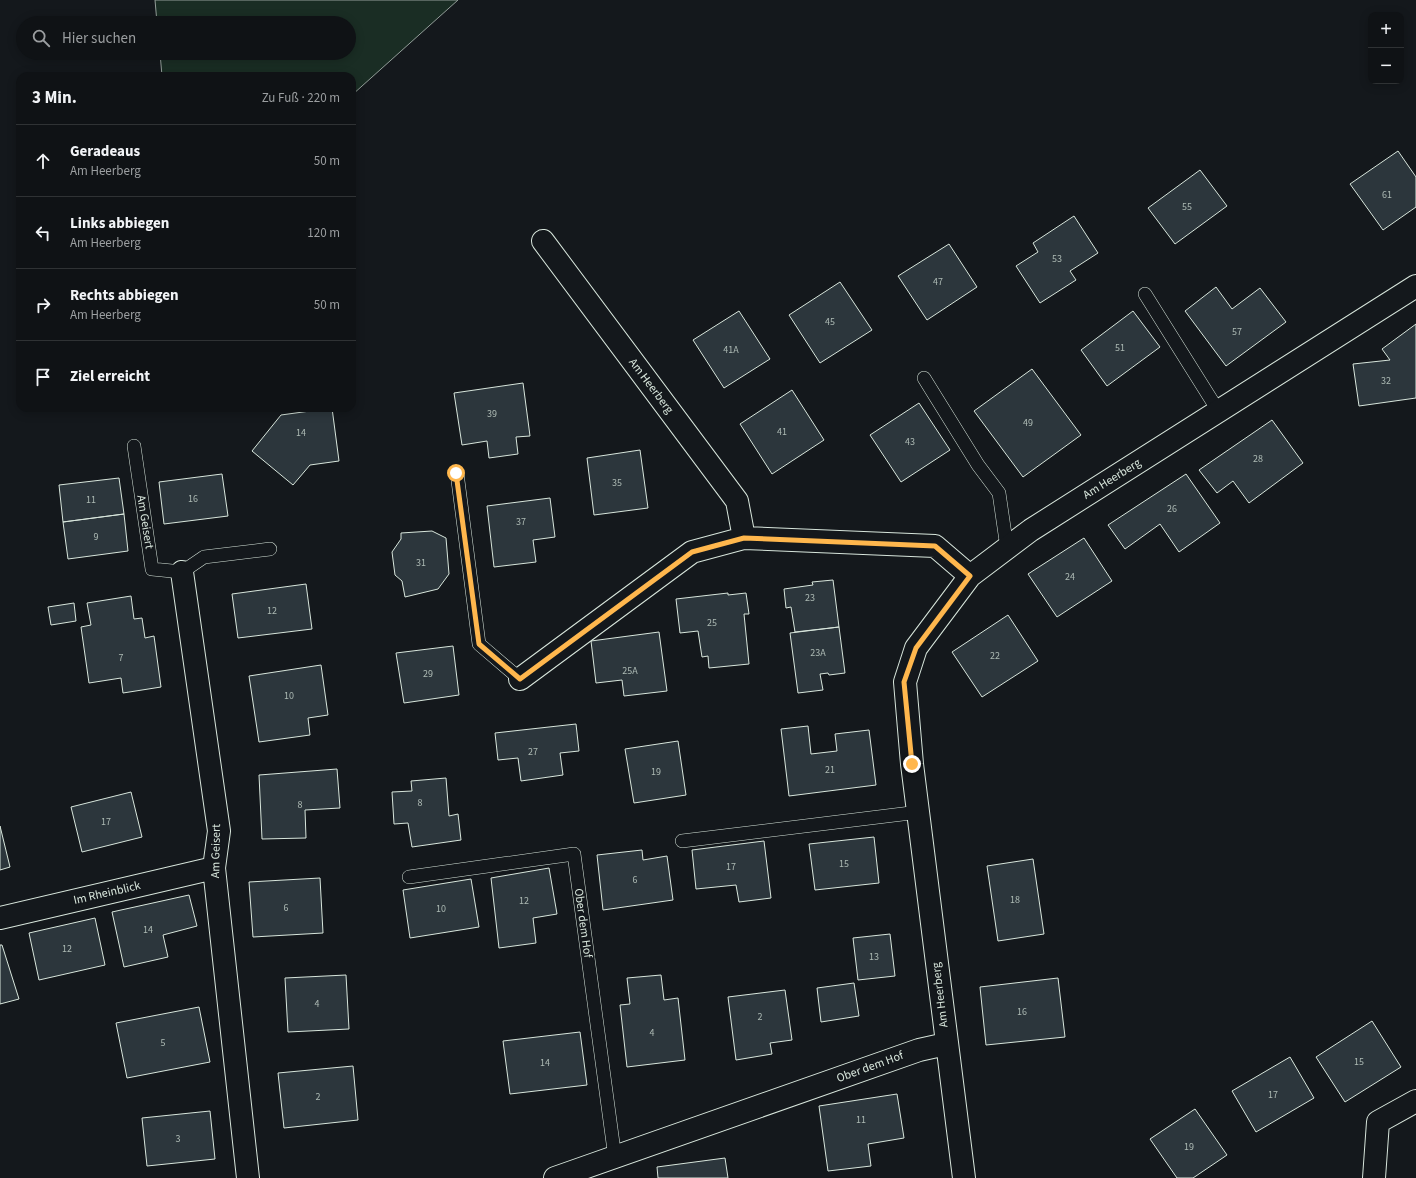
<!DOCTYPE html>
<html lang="de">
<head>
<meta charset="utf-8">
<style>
	:root { --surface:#0f1215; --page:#1d2022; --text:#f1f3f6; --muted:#9b9ea0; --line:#2f3234 }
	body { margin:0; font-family:"Source Sans 3",sans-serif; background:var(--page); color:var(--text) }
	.controls { position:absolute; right:12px; top:12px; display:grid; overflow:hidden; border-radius:8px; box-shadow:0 2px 10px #0003 }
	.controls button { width:36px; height:36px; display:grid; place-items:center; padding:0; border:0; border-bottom:1px solid var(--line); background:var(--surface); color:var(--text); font:20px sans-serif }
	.stop { position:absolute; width:12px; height:12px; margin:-9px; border:3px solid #ffb74d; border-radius:50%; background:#fff }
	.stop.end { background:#ffb74d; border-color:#fff; box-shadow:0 1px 4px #0008 }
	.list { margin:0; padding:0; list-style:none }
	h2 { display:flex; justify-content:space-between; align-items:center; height:52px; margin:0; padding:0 16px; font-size:17px }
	h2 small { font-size:13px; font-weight:400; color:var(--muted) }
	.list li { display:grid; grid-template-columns:26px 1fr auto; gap:12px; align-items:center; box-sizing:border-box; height:72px; padding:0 16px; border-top:1px solid var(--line) }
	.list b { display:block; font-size:15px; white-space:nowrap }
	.list p { margin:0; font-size:13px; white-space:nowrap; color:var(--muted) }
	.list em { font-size:13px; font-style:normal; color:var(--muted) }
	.icon { flex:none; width:22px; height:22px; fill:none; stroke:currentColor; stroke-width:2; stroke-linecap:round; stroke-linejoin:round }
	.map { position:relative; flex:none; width:1416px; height:1178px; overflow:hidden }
	.search { position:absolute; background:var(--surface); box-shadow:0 2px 10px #0003; left:16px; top:16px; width:340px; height:44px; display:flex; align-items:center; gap:10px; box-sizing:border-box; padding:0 14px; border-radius:22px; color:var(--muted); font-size:15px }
	.panel { position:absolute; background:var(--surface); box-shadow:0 2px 10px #0003; left:16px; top:72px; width:340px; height:340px; border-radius:12px }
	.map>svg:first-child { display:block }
</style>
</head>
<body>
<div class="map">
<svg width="1416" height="1178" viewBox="0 0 1416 1178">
	<rect width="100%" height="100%" fill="#14181c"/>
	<path fill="#1a2d24" stroke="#939e99" d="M155 0H458L352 95V76H162L160 53H349V23H157Z"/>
	<path fill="#2c363c" stroke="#d8e6dc" d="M1398 151 1416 177V207L1383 230 1350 184Z
		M1200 170 1227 206 1175 244 1148 208Z
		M1074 216 1098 253 1070 271 1076 280 1040 303 1016 266 1038 252 1033 243Z
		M949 244 977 287 927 320 898 276Z
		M840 282 872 330 820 363 789 315Z
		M1216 287 1232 309 1260 288 1286 322 1226 366 1185 311Z
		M739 311 770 359 724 388 693 340Z
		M1133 311 1160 347 1107 386 1081 350Z
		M1416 324V398L1359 406 1353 364 1390 360 1382 349Z
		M1032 369 1081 435 1023 477 974 411Z
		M523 383 530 436 516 437 518 454 489 458 487 441 462 445 454 393Z
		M792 390 824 440 772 474 740 424Z
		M919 403 950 450 901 482 870 435Z
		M332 408 339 461 310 465 293 485 252 451 281 415Z
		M1272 420 1303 463 1249 503 1233 481 1217 493 1199 470Z
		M640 450 648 508 594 515 587 458Z
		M222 474 228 516 164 524 159 482Z
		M1186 474 1220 523 1179 552 1160 524 1125 549 1108 525Z
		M119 478 124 514 63 522 59 485Z
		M550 498 555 537 533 540 536 562 494 567 487 506Z
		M124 514 128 551 68 559 63 522Z
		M432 531 446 538 449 574 438 589 405 597 402 581 395 575 392 552 401 539V533Z
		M1084 538 1112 581 1057 617 1028 574Z
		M833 580 839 627 795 632 791 607 786 608 784 589 813 585 812 582Z
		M306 584 312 629 238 638 232 594Z
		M728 593V595L746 593 749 614H744L749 664 709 668 708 656 702 657 698 631 680 633 676 599Z
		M131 596 134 619 142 618 145 638 154 636 161 687 123 693 121 678 89 683 81 627 91 625 87 603Z
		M74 603 76 621 51 625 48 607Z
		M1008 615 1038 661 982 697 952 652Z
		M839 627 845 673 829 675 828 673 820 674 823 690 798 693 790 633Z
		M659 632 667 691 624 696 622 680 596 683 591 641Z
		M453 646 459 695 404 703 396 653Z
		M321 665 328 715 308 718 310 735 259 742 249 676Z
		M576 724 579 751 560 753 563 775 521 781 518 758 498 760 495 733Z
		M808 726 811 754 837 751 835 734 869 730 876 785 789 796 781 729Z
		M678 741 686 795 634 803 625 749Z
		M337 769 340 808 305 810 306 838 262 839 259 775Z
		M446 778 449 816 458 814 461 840 412 847 408 823 394 824 392 792 412 791 411 781Z
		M131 792 142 837 82 852 71 807Z
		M0 826 10 867 0 870Z
		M874 837 879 883 815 890 809 844Z
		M764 841 771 898 739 902 736 885 696 889 692 850Z
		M642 850 643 860 667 856 673 900 603 910 597 855Z
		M1033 859 1044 934 998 941 987 866Z
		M549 868 557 914 533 918 536 943 499 948 491 878Z
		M320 878 323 933 253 937 249 882Z
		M471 879 479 927 410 938 403 890Z
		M189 895 197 926 163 935 168 957 124 967 112 912Z
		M95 918 105 965 39 980 29 933Z
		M890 934 895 976 858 980 853 938Z
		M0 945H2L19 999 0 1004Z
		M346 975 349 1029 288 1032 285 978Z
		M661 975 664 1000 678 998 685 1060 627 1067 620 1005 630 1004 627 978Z
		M1058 978 1065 1037 986 1045 980 987Z
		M854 983 859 1016 821 1022 817 988Z
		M785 990 792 1040 770 1043 772 1054 736 1060 728 997Z
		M199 1007 210 1062 127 1078 116 1023Z
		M1372 1021 1401 1067 1345 1102 1316 1057Z
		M580 1032 587 1085 510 1094 503 1041Z
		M1290 1057 1314 1098 1256 1132 1232 1091Z
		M353 1066 358 1120 284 1128 278 1073Z
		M897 1094 904 1138 868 1144 871 1166 828 1171 819 1106Z
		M1195 1109 1227 1155 1193 1178H1177L1150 1139Z
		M210 1111 215 1159 147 1166 142 1118Z
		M725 1158 728 1178H658L657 1167Z"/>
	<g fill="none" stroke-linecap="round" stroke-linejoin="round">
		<g stroke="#d8e6dc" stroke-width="14">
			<path id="service" d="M1145 294 1219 412
				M924 378 978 465 999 493 1007 548
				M134 446 152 569 182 572 204 557 270 549
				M457 473 479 644 520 679
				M682 841 919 812
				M409 877 574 854 615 1158"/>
		</g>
		<g stroke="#d8e6dc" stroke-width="24">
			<path id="minor" d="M543 241 737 501 744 538
				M182 572 219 831 214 868 248 1178
				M520 679 692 552 744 538 935 546 970 576
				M0 918 214 868
				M555 1178 919 1050 946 1044
				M964 1178 912 764 905 682 916 648 970 576 1031 530 1416 286
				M1374 1178 1378 1122 1416 1101"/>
		</g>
		<use href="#service" stroke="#14181c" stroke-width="13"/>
		<use href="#minor" stroke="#14181c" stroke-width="22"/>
	</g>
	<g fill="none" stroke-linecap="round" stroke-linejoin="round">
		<path stroke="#ffb74d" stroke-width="5" d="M456 473 479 644 520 679 692 552 744 538 935 546 970 576 916 648 904 682 912 764"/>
	</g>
	<g text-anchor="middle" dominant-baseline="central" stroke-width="3" stroke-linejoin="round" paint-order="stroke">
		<g font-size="10" fill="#adbab4">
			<text x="1387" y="195">61</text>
			<text x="1187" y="207">55</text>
			<text x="1057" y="259">53</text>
			<text x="938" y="282">47</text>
			<text x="830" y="322">45</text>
			<text x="1237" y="332">57</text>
			<text x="1120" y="348">51</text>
			<text x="731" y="350">41A</text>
			<text x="1386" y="381">32</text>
			<text x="492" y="414">39</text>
			<text x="1028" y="423">49</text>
			<text x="782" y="432">41</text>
			<text x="301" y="433">14</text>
			<text x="910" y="442">43</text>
			<text x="1258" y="459">28</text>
			<text x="617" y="483">35</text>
			<text x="193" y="499">16</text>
			<text x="91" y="500">11</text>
			<text x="1172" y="509">26</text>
			<text x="521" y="522">37</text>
			<text x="96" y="537">9</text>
			<text x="421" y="563">31</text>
			<text x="1070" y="577">24</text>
			<text x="810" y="598">23</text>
			<text x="272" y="611">12</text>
			<text x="712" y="623">25</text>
			<text x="818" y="653">23A</text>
			<text x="995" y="656">22</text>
			<text x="121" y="658">7</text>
			<text x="630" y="671">25A</text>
			<text x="428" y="674">29</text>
			<text x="289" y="696">10</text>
			<text x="533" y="752">27</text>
			<text x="830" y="770">21</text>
			<text x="656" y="772">19</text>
			<text x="420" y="803">8</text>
			<text x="300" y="805">8</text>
			<text x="106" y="822">17</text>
			<text x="844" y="864">15</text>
			<text x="731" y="867">17</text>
			<text x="635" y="880">6</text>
			<text x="1015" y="900">18</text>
			<text x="524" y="901">12</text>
			<text x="286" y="908">6</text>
			<text x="441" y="909">10</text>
			<text x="148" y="930">14</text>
			<text x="67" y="949">12</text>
			<text x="874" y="957">13</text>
			<text x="317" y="1004">4</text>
			<text x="1022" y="1012">16</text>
			<text x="760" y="1017">2</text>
			<text x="652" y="1033">4</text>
			<text x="163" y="1043">5</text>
			<text x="1359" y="1062">15</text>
			<text x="545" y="1063">14</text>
			<text x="1273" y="1095">17</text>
			<text x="318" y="1097">2</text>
			<text x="861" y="1120">11</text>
			<text x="178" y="1139">3</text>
			<text x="1189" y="1147">19</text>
		</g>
		<g font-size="12" fill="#d8e6dc" stroke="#14181c">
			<text transform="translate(651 386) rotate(53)">Am Heerberg</text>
			<text transform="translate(1112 479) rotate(-32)">Am Heerberg</text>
			<text transform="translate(145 522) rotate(81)">Am Geisert</text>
			<text transform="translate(216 851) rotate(-89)">Am Geisert</text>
			<text transform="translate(107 893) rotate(-13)">Im Rheinblick</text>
			<text transform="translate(583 923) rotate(82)">Ober dem Hof</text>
			<text transform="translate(940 995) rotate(-97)">Am Heerberg</text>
			<text transform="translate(870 1067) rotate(-20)">Ober dem Hof</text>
		</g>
	</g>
</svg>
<div class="controls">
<button>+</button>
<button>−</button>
</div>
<div class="stop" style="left:456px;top:473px"></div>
<div class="stop end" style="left:912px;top:764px"></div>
<div class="search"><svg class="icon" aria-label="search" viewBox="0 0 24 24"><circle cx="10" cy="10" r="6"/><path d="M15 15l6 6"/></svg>Hier suchen</div>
<section class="panel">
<h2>3 Min.<small>Zu Fuß · 220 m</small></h2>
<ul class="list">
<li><svg class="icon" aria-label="ahead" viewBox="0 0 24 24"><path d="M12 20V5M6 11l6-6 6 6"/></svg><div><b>Geradeaus</b><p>Am Heerberg</p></div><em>50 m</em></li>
<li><svg class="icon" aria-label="left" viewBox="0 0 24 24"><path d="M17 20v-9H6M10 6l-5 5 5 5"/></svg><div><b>Links abbiegen</b><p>Am Heerberg</p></div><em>120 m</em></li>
<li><svg class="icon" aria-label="right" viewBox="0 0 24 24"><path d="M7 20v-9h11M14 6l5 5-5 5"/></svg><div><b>Rechts abbiegen</b><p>Am Heerberg</p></div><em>50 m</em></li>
<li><svg class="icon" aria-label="arrive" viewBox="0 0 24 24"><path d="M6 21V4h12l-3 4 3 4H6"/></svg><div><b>Ziel erreicht</b></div></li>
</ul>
</section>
</div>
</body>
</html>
